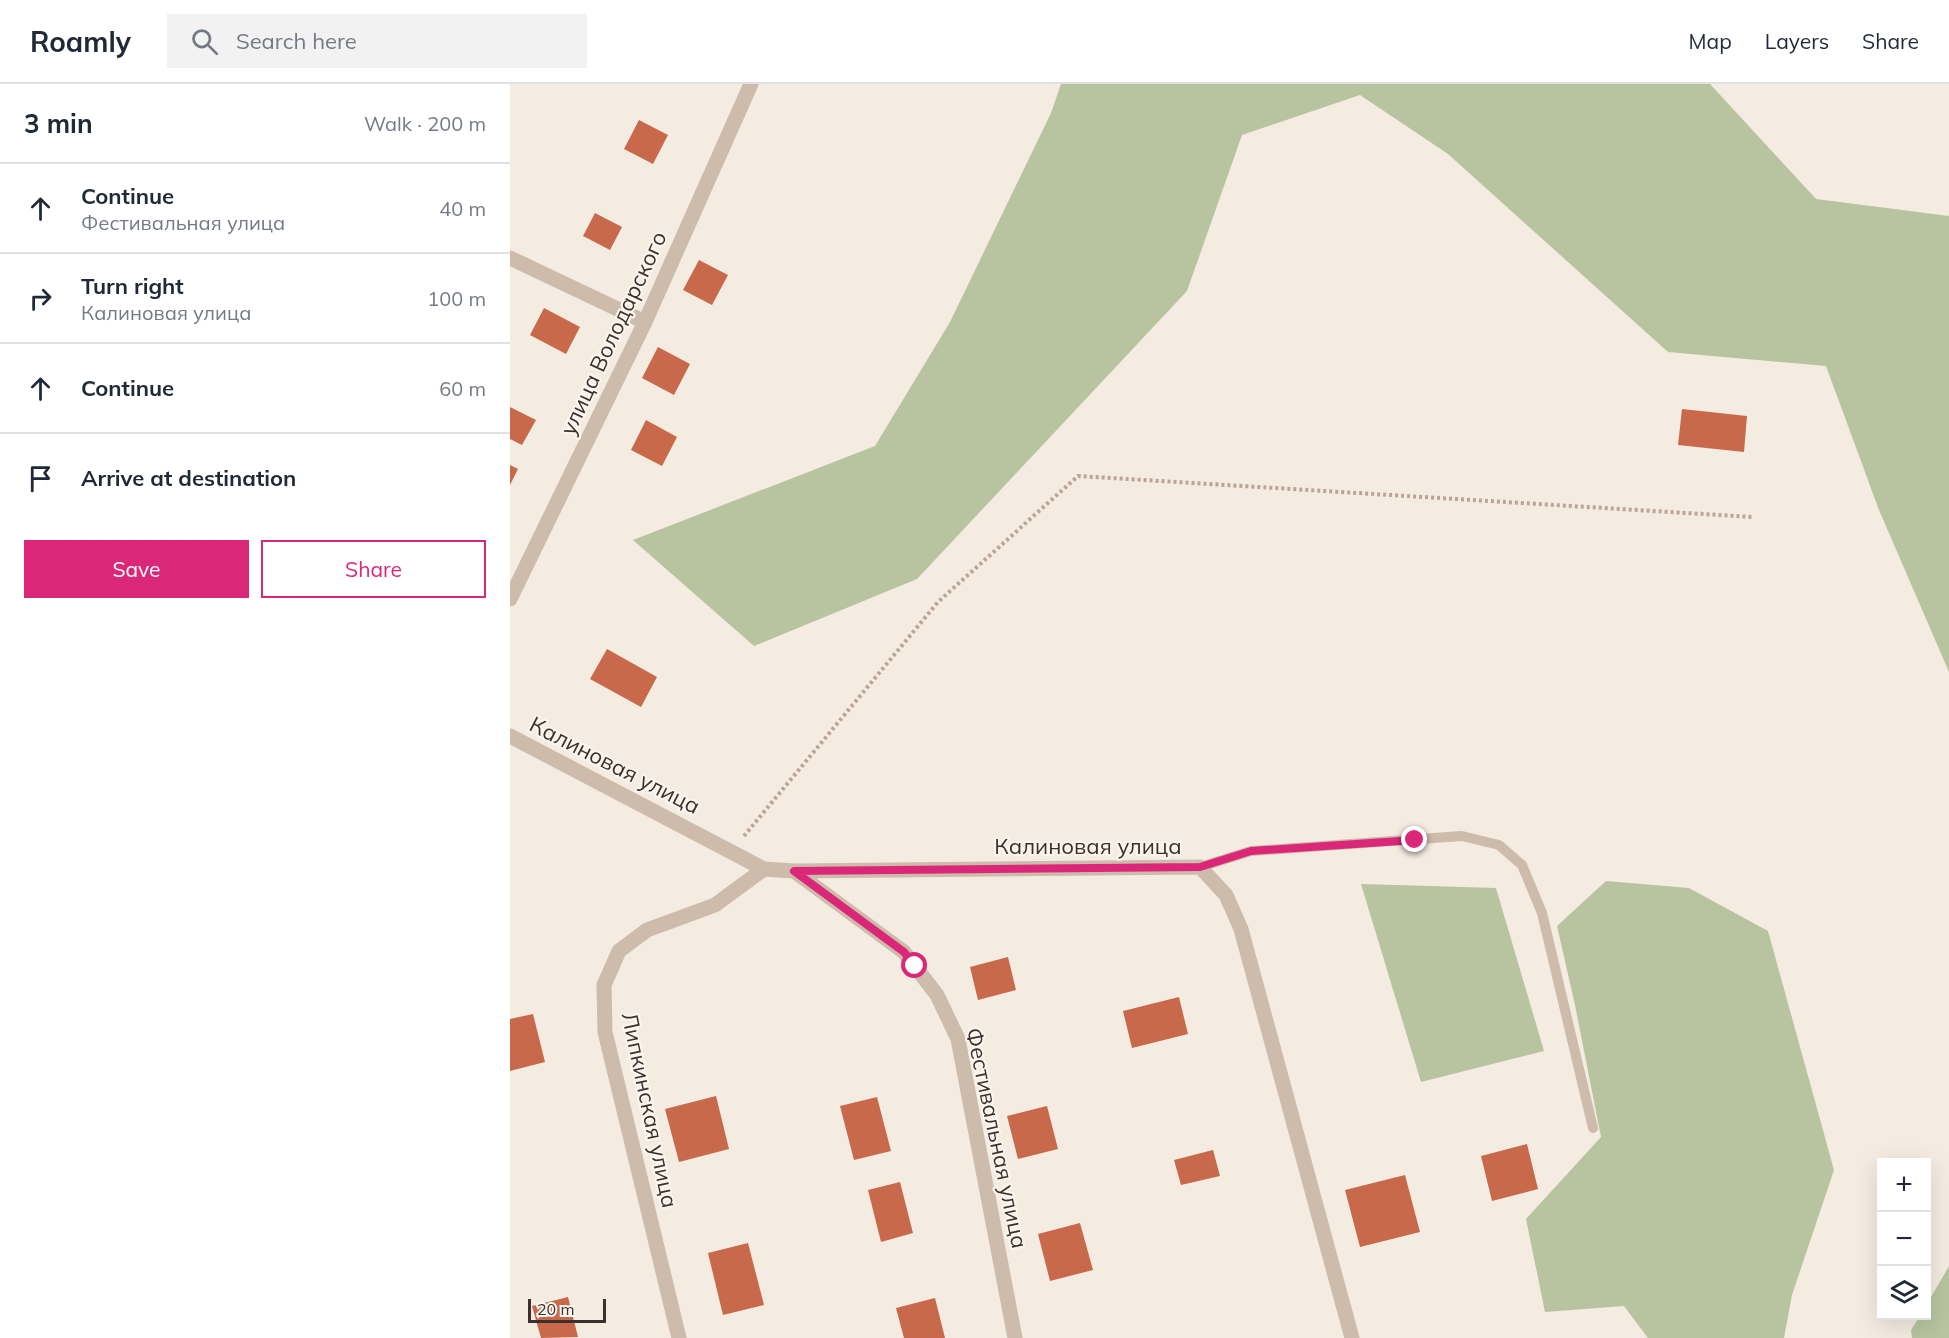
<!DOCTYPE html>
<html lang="en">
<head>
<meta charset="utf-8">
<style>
	:root { --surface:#fff; --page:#f2f2f3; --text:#1f2937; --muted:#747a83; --line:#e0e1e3; --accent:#db2777 }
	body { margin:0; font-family:Mulish,sans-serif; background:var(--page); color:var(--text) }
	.controls { position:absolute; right:18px; bottom:18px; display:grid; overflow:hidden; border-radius:0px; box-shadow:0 6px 24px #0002 }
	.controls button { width:54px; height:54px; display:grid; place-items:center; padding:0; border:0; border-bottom:2px solid var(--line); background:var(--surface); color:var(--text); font:30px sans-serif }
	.scale { position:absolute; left:18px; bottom:15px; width:78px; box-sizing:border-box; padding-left:6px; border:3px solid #3b302b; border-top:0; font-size:16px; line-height:21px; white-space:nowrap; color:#3b302b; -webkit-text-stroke:4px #fbf5ee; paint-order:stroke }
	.stop { position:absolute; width:18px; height:18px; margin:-14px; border:4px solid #db2777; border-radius:50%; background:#fff }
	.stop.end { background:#db2777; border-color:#fff; box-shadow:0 2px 6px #0008 }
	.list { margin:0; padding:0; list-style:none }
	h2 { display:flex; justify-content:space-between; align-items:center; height:78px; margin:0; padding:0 24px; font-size:26px }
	h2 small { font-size:20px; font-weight:400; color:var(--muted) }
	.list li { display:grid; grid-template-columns:39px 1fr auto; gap:18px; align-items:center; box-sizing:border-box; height:90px; padding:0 24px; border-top:2px solid var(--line) }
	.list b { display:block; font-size:22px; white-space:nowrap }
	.list p { margin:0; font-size:20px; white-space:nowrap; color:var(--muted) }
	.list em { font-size:20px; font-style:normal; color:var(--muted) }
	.actions { display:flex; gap:12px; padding:18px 24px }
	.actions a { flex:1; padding:14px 0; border:2px solid var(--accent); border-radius:0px; text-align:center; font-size:21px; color:var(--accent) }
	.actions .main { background:var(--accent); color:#fff }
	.icon { flex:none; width:33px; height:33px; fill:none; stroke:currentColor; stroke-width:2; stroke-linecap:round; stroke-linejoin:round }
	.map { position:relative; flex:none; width:1439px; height:1254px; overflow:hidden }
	header { display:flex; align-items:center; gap:36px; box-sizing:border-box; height:84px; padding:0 30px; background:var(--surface); border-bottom:2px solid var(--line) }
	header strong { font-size:28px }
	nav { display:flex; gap:33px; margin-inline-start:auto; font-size:21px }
	.search { width:420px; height:54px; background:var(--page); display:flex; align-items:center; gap:15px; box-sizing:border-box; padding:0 21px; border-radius:0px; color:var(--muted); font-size:22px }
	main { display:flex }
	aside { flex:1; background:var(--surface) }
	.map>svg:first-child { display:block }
</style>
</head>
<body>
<header>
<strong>Roamly</strong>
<div class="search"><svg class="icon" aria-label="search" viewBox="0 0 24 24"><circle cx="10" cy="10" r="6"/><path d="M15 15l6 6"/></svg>Search here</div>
<nav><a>Map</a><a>Layers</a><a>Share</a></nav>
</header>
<main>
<aside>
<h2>3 min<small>Walk · 200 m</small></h2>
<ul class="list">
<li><svg class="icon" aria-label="ahead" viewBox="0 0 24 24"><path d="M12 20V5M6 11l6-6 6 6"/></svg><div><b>Continue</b><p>Фестивальная улица</p></div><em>40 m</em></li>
<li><svg class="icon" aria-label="right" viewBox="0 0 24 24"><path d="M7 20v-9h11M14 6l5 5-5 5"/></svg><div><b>Turn right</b><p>Калиновая улица</p></div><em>100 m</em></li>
<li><svg class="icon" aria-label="ahead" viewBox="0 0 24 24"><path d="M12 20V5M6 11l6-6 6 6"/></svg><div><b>Continue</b></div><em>60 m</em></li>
<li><svg class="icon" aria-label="arrive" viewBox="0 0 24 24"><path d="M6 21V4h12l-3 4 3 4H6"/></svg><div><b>Arrive at destination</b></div></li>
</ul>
<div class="actions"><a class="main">Save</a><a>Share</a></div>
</aside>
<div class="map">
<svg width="1439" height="1254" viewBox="0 0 1439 1254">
	<rect width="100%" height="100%" fill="#f4ebe1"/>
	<path fill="#b8c4a0" d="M551 0H1200L1306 115 1439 132V588L1369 426 1316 282 1158 268 938 70 850 11 732 51 677 207 407 495 244 562 123 456 365 362 440 238 541 29Z
		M1096 797 1179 804 1258 847 1324 1086 1282 1211 1274 1254H1138L1114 1222 1035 1228 1016 1135 1091 1053 1065 921 1047 842Z
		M851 800 986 804 1034 967 911 998Z
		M1439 1182V1254H1402L1401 1246 1410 1232H1416L1417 1220Z"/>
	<path fill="#c8694b" d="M129 36 158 51 143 80 114 65Z
		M85 129 112 143 100 166 73 152Z
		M189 176 218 191 202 221 173 206Z
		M34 224 70 243 56 270 20 251Z
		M148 263 180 280 164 311 132 294Z
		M0 323 26 336 12 361 0 355Z
		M1172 325 1237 332 1234 368 1168 361Z
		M136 336 167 353 152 382 121 366Z
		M0 381 8 385 0 401Z
		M97 565 147 593 131 623 80 595Z
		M498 873 506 906 468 916 460 883Z
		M669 913 678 950 622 964 613 927Z
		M23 930 35 978 0 987V935Z
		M206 1012 219 1065 169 1078 155 1025Z
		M367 1013 381 1067 344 1076 330 1022Z
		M537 1022 548 1065 508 1075 497 1032Z
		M1017 1060 1028 1105 982 1117 971 1072Z
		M703 1066 710 1092 671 1101 664 1076Z
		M895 1091 910 1148 850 1163 835 1106Z
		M390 1098 403 1149 371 1158 358 1106Z
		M570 1139 583 1186 540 1197 528 1150Z
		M238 1159 254 1221 213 1231 198 1169Z
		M58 1213 68 1253 31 1254 22 1222Z
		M425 1214 435 1254H394L386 1224Z"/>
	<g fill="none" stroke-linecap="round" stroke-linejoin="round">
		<path stroke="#b9a596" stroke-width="4" stroke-dasharray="3 3" stroke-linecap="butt" d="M234 752 428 518 568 392 1242 433"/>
		<path stroke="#cdbbac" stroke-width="10" d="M690 783 741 767 952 752 989 761 1012 781 1032 829 1083 1044"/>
		<path stroke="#cdbbac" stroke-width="15" d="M0 174 135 238
			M0 515 135 238 241 0
			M0 652 254 785 284 787 690 783 716 811 731 845 842 1254
			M284 787 394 868 427 911 448 955 505 1254
			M169 1254 95 948 94 901 109 867 137 846 205 821 254 785"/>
	</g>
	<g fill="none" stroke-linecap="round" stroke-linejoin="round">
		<path stroke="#db2777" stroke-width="8" d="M405 882 394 868 284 787 690 783 741 767 905 756"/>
	</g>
	<g text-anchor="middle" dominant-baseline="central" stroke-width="4.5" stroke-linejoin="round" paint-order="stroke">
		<g font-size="22" fill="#3b302b" stroke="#fbf5ee">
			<text transform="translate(103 249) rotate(-65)">улица Володарского</text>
			<text transform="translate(105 681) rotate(27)">Калиновая улица</text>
			<text x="578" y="762">Калиновая улица</text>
			<text transform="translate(140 1026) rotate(78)">Липкинская улица</text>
			<text transform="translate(487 1054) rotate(78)">Фестивальная улица</text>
		</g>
	</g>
</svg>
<div class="controls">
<button>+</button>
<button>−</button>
<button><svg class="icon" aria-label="layers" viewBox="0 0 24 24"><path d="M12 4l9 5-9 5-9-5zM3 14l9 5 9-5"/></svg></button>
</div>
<div class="scale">20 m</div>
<div class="stop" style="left:405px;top:882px"></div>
<div class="stop end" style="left:905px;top:756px"></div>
</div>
</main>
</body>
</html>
